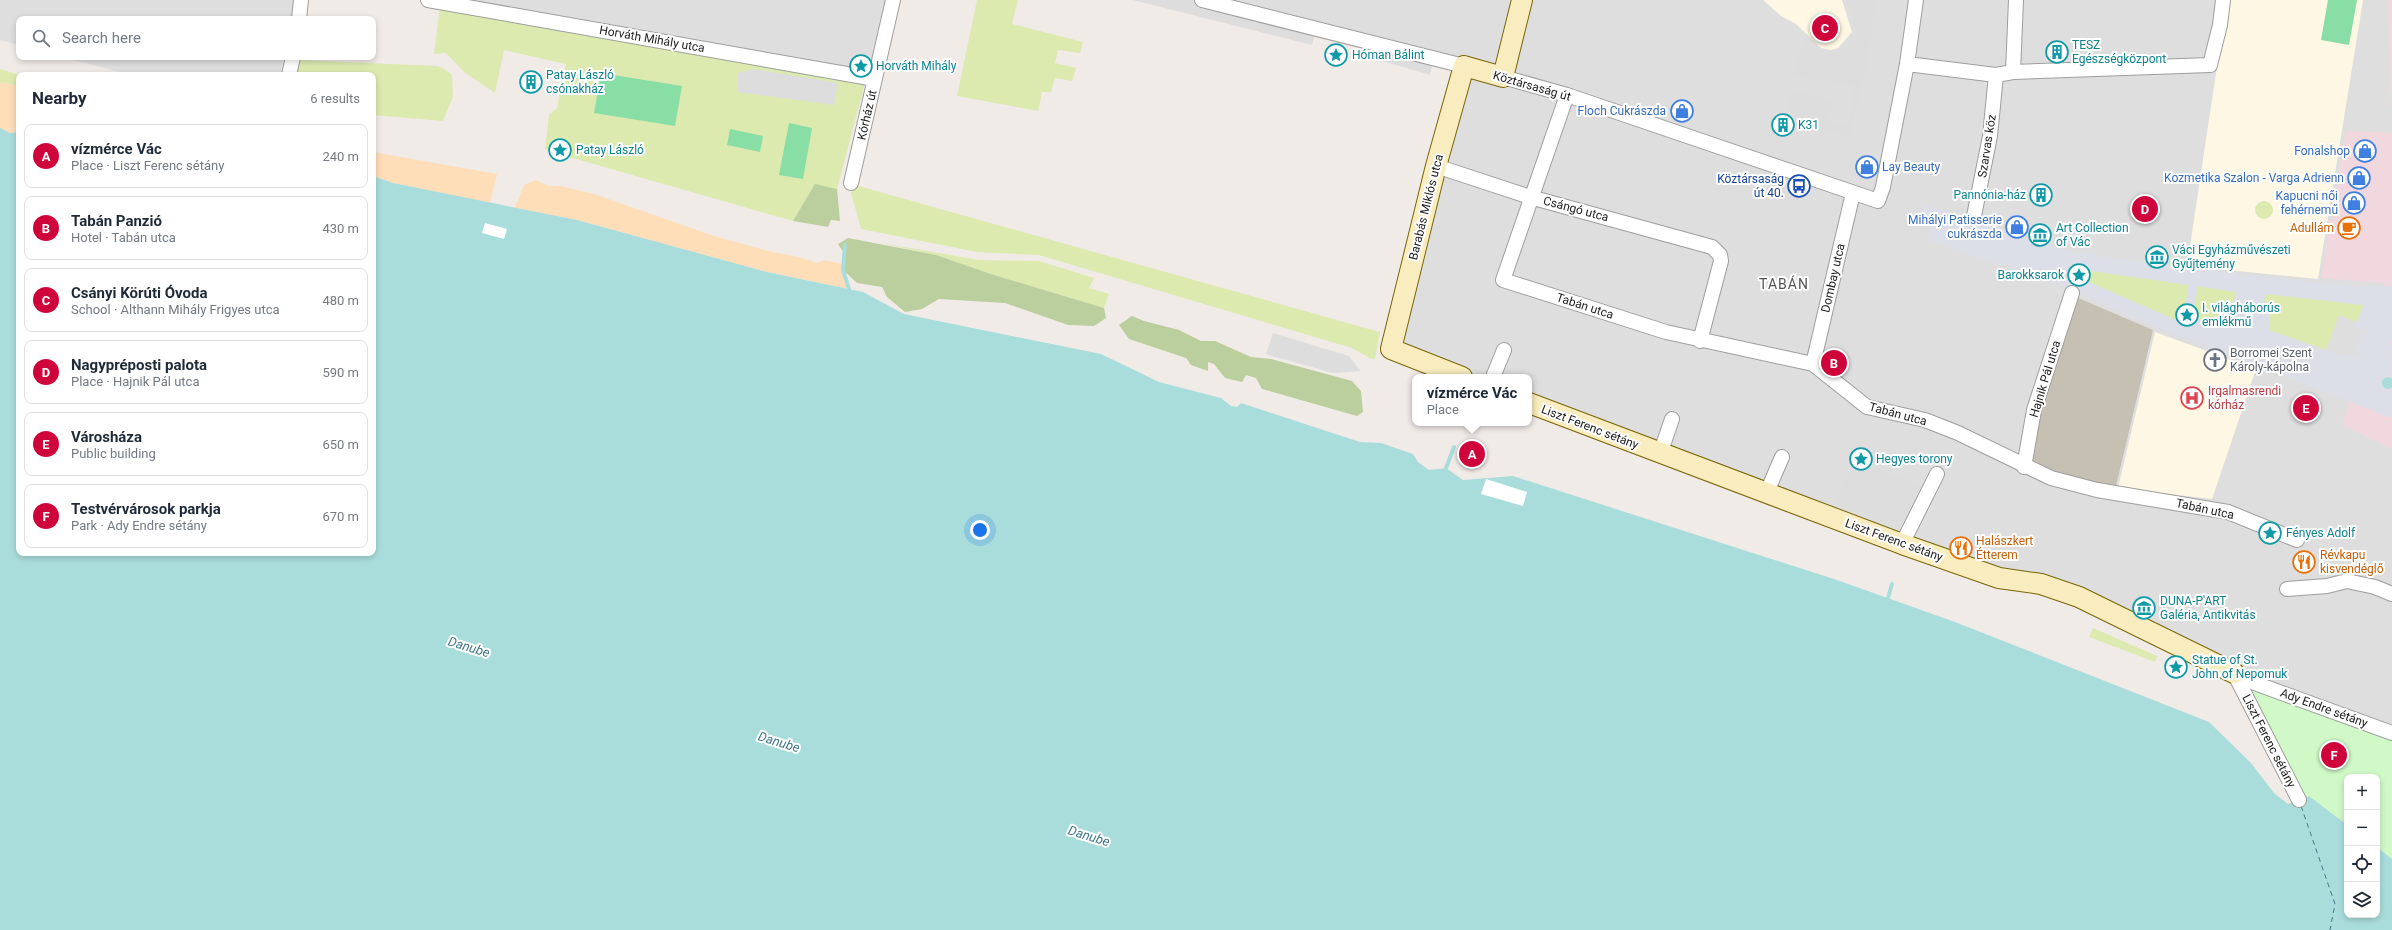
<!DOCTYPE html>
<html lang="en">
<head>
<meta charset="utf-8">
<style>
	:root { --surface:#fff; --page:#f6f6f7; --text:#1f2937; --muted:#747a83; --line:#e0e1e3; --accent:#ce043b }
	body { margin:0; font-family:Roboto,sans-serif; background:var(--page); color:var(--text) }
	.controls { position:absolute; right:12px; bottom:12px; display:grid; overflow:hidden; border-radius:8px; box-shadow:0 2px 6px #0003 }
	.controls button { width:36px; height:36px; display:grid; place-items:center; padding:0; border:0; border-bottom:1px solid var(--line); background:var(--surface); color:var(--text); font:20px sans-serif }
	.you { position:absolute; left:980px; top:530px; width:14px; height:14px; margin:-10px; border:3px solid #fff; border-radius:50%; background:#1a73e8; box-shadow:0 0 0 6px #1a73e833 }
	.badge { display:grid; place-items:center; width:26px; height:26px; border-radius:50%; background:var(--accent); color:#fff; font-size:13px; font-weight:700 }
	.pin { position:absolute; translate:-50% -50%; border:2px solid #fff; box-shadow:0 1px 4px #0006 }
	.popup { position:absolute; left:1412px; top:374px; width:120px; height:52px; box-sizing:border-box; display:grid; place-content:center; border-radius:8px; background:var(--surface); filter:drop-shadow(0 1px 3px #0005); font-size:13px; white-space:nowrap; color:var(--muted) }
	.popup b { font-size:15px; color:var(--text) }
	.popup::after { content:''; position:absolute; left:50%; top:100%; margin-left:-8px; border:8px solid transparent; border-top-color:var(--surface) }
	.list { margin:0; padding:0; list-style:none }
	h2 { display:flex; justify-content:space-between; align-items:center; height:52px; margin:0; padding:0 16px; font-size:17px }
	h2 small { font-size:13px; font-weight:400; color:var(--muted) }
	.list li { display:grid; grid-template-columns:26px 1fr auto; gap:12px; align-items:center; box-sizing:border-box; height:64px; margin:0 8px 8px; padding:0 8px; border:1px solid var(--line); border-radius:8px }
	.list b { display:block; font-size:15px; white-space:nowrap }
	.list p { margin:0; font-size:13px; white-space:nowrap; color:var(--muted) }
	.list em { font-size:13px; font-style:normal; color:var(--muted) }
	.icon { flex:none; width:22px; height:22px; fill:none; stroke:currentColor; stroke-width:2; stroke-linecap:round; stroke-linejoin:round }
	.map { position:relative; flex:none; width:2392px; height:930px; overflow:hidden }
	.search { position:absolute; background:var(--surface); box-shadow:0 2px 6px #0003; left:16px; top:16px; width:360px; height:44px; display:flex; align-items:center; gap:10px; box-sizing:border-box; padding:0 14px; border-radius:8px; color:var(--muted); font-size:15px }
	.panel { position:absolute; background:var(--surface); box-shadow:0 2px 6px #0003; left:16px; top:72px; width:360px; height:484px; border-radius:8px }
	.map>svg:first-child { display:block }
</style>
</head>
<body>
<div class="map">
<svg width="2392" height="930" viewBox="0 0 2392 930">
	<rect width="100%" height="100%" fill="#f1ebe8"/>
	<path fill="#dfdede" d="M0 0H297L293 19H19V45L0 40Z
		M428 0H893L875 79Z
		M1203 0H2392V733L2249 681 2145 629 1529 403V377H1462L1391 349 1464 66Z
		M63 57H284L280 75H131Z"/>
	<path fill="#f1d8de" d="M2388 0H2392V110Z
		M2346 131 2392 133V449L2342 425 2384 283 2321 278Z"/>
	<path fill="#fef7e3" d="M1763 0H1842L1852 32 1838 48 1831 50 1821 48 1796 24 1781 16Z
		M2227 0H2363L2318 279 2187 266Z
		M2155 332 2256 369 2212 499 2118 488Z"/>
	<path fill="#c6c0b3" d="M2076 297 2153 330 2116 486 2069 477 2033 462 2042 402Z"/>
	<path fill="#dce9af" d="M977 0H1018L1012 24 1083 42 1080 53 1058 50 1055 63 1076 68 1072 81 1055 78 1051 92H1042L1038 111 957 96Z
		M440 7 865 83 837 189 815 185 793 221 545 150 549 115 557 108 566 64 504 50 495 93 464 72 446 53 434 54Z
		M300 60 437 66 443 68 452 75 453 97 443 121 373 115V75H296Z
		M0 69 20 75 19 86 0 82Z
		M855 185 1376 331 1380 332 1375 359H1371L1352 348 1039 255 977 252 861 229 851 193Z
		M2255 210a9 9 0 1 1 18 0a9 9 0 1 1-18 0Z
		M875 242 979 260 1039 261 1094 278 1089 288 1109 294 1104 308 994 275 936 255Z
		M2071 268 2189 285 2185 306 2178 313 2181 323 2070 274Z
		M2198 286 2236 292 2234 302H2230L2224 327 2198 319 2194 308Z
		M2265 293 2364 305 2357 322 2339 315 2326 350 2269 330 2270 305 2264 302Z
		M2093 628 2157 656 2155 662 2089 637Z"/>
	<path fill="#bacf9d" d="M815 184 837 189 840 221 831 220 828 227 793 221Z
		M848 238 936 255 994 275 1104 308 1106 318 1094 326 1068 325 1005 303 939 299 922 309 905 312 887 297 882 287 857 283 843 270 844 253 838 244Z
		M1132 316 1144 321 1179 330 1201 341H1215L1251 357 1271 359 1352 381 1361 391 1363 412 1357 416 1262 389 1256 378 1246 375 1242 382 1225 378 1214 364 1208 362V371L1191 365 1186 358 1129 339 1119 325Z"/>
	<path fill="#feddb9" d="M0 82 19 86V132L10 133 0 128Z
		M373 152 497 174 490 203 393 183 373 176Z
		M536 180 549 186H561L594 194 714 236 772 252 799 257 817 263 824 260 843 264V270L849 289 767 272 577 220 515 208 524 185Z"/>
	<path fill="#d0f9c7" d="M2249 681 2392 733V859L2377 847V777H2347V825L2309 796 2299 800 2247 697Z"/>
	<path fill="#88dea5" d="M2328 0H2357L2349 45 2321 40Z
		M601 73 682 86 675 126 594 113Z
		M789 123 812 128 803 179 779 175Z
		M730 129 763 136 760 152 727 145Z"/>
	<path fill="#ddd" d="M1133 0H1202L1317 29 1312 45Z
		M1848 0H1874L1873 26 1864 77 1848 137 1784 116 1794 92 1833 100 1828 122 1848 126 1856 86 1793 76 1806 37 1820 52 1831 54 1850 44 1857 34Z
		M1361 40 1434 58 1430 75 1358 54Z
		M753 69 838 83 834 105 737 92 738 73Z
		M1273 333 1349 356 1361 371 1333 373 1266 354Z
		M1869 467 1924 486 1903 528 1838 505 1841 486 1853 471Z"/>
	<path fill="#dcdfe7" fill-rule="evenodd" d="M1924 205 1970 219 1978 224 2073 252 2190 269 2239 273V277L2245 278 2246 274 2352 287 2392 286V336L2390 342 2392 347 2390 390 2392 389V418L2131 317 2067 287 2004 263 2002 266 1928 240 1932 226 1916 221ZM2072 268 2189 285 2185 306 2178 314 2181 322 2070 274ZM2198 286 2236 292 2234 302H2230L2224 327 2198 319V313L2194 307ZM2265 294 2364 305 2355 326 2368 331 2366 335 2363 333 2356 352 2360 354 2358 358 2344 353 2342 356 2269 330 2270 304 2264 302Z"/>
	<path fill="#a9dddb" d="M0 128 10 133 19 132V553H373V176L393 183 577 220 767 272 863 292 904 314 1101 354 1159 382 1221 398 1231 406 1237 407 1241 403 1360 442 1381 443 1413 454 1418 462 1429 470 1446 468 1463 480 1513 476 1834 579 1955 622 2209 722 2251 763 2274 793 2288 804 2309 796 2347 825V915H2377V847L2392 859V930H0Z
		M2382 383a6 6 0 1 1 12 0a6 6 0 1 1-12 0Z"/>
	<path fill="#fff" d="M485 223 507 229 504 239 482 233Z
		M1486 479 1527 492 1523 506 1481 494Z"/>
	<g fill="none" stroke-linecap="round" stroke-linejoin="round">
		<path stroke="#a9dddb" stroke-width="4" d="M845 245 843 270 849 289
			M1446 468 1454 447
			M1888 598 1892 584"/>
		<path stroke="#3f7888" stroke-width="1" stroke-dasharray="5 4" stroke-linecap="butt" d="M2301 806 2335 904 2330 930"/>
		<g stroke="#9e9e9e" stroke-width="16">
			<path id="street" d="M428 0 875 79
				M1202 0 1464 66
				M299 19 301 0
				M1907 64 1996 75 2013 72 2210 65 2220 25 2223 0
				M2013 72 2016 0
				M289 75 293 57
				M1503 77 1567 95 1878 201 1883 187 1907 64 1916 0
				M1567 95 1503 280 1666 332 1813 364 1867 407 1925 420 1958 433 2051 478 2097 490 2228 512 2297 540
				M1436 166 1530 197 1712 247 1720 255 1721 261 1700 341
				M851 183 893 0
				M1974 216 1990 136 1996 75
				M1813 364 1853 193
				M1493 377 1504 350
				M1660 454 1672 419
				M2024 467 2034 410 2072 293
				M1767 492 1782 457
				M1902 544 1937 474
				M2287 589 2327 586 2347 581 2375 587 2392 594
				M2234 673 2249 681 2392 733
				M2234 673 2299 800"/>
		</g>
		<g stroke="#786607" stroke-width="22">
			<path id="secondary" d="M1462 377 1391 349 1436 166 1464 66 1503 77 1522 0
				M1529 403 1902 544 1999 578 2041 584 2079 597 2234 673"/>
		</g>
		<use href="#street" stroke="#fff" stroke-width="14"/>
		<use href="#secondary" stroke="#f9ecbe" stroke-width="20"/>
	</g>
	<defs>
		<g id="building-ring" transform="scale(1.15)"><circle r="9.5" fill="#fff" stroke="#0f9aa8" stroke-width="1.5"/><path d="M-4-6H4V6H1V3H-1V6H-4ZM-2.5-4.3h1.7v1.8h-1.7ZM.8-4.3h1.7v1.8H.8ZM-2.5-1h1.7V.8h-1.7ZM.8-1h1.7V.8H.8Z" fill="#0f9aa8"/></g>
		<g id="sight-ring" transform="scale(1.15)"><circle r="9.5" fill="#fff" stroke="#0f9aa8" stroke-width="1.5"/><path d="M0-6L1.8-2.2L6-1.7L2.9 1.2L3.7 5.4L0 3.3L-3.7 5.4L-2.9 1.2L-6-1.7L-1.8-2.2Z" fill="#0f9aa8"/></g>
		<g id="shop-ring" transform="scale(1.15)"><circle r="9.5" fill="#fff" stroke="#3f7fe0" stroke-width="1.5"/><path d="M-5-2.5h2.3a2.7 3.5 0 0 1 5.4 0H5L5.5 6h-11ZM-1.5-2.5h3a1.5 2.3 0 0 0-3 0Z" fill="#3f7fe0"/></g>
		<g id="bus-ring" transform="scale(1.15)"><circle r="9.5" fill="#fff" stroke="#1a4fb4" stroke-width="1.5"/><path d="M-5-6H5V4H4V6H2V4H-2V6H-4V4H-5ZM-3.5-4V0h7V-4ZM-3.5 1.2v1.5H-2V1.2ZM2 1.2v1.5H3.5V1.2Z" fill="#1a4fb4"/></g>
		<g id="cafe-ring" transform="scale(1.15)"><circle r="9.5" fill="#fff" stroke="#e8710a" stroke-width="1.5"/><path d="M-5.5-4.5H6V0H3Q3 3.5 0 3.5H-2.5Q-5.5 3.5-5.5 0ZM3-3.2v2h1.7v-2ZM-6 4.5H4V6H-6Z" fill="#e8710a"/></g>
		<g id="museum-ring" transform="scale(1.15)"><circle r="9.5" fill="#fff" stroke="#0f9aa8" stroke-width="1.5"/><path d="M0-6L6-3V-2H-6V-3ZM-5-1h2V3h-2ZM-1-1h2V3h-2ZM3-1h2V3H3ZM-6 4H6V6H-6Z" fill="#0f9aa8"/></g>
		<g id="church-ring" transform="scale(1.15)"><circle r="9.5" fill="#fff" stroke="#6b7280" stroke-width="1.5"/><path d="M-1.2-6h2.4v3.5h3.3v2.4h-3.3V6h-2.4V-.1h-3.3v-2.4h3.3Z" fill="#6b7280"/></g>
		<g id="hospital-ring" transform="scale(1.15)"><circle r="9.5" fill="#fff" stroke="#e0444e" stroke-width="1.5"/><path d="M-5-5h3v3.5h4V-5h3V5h-3V1.5h-4V5h-3Z" fill="#e0444e"/></g>
		<g id="restaurant-ring" transform="scale(1.15)"><circle r="9.5" fill="#fff" stroke="#e8710a" stroke-width="1.5"/><path d="M-5-6h1v4h1v-4h1v4h1v-4h1v5L-1.5 .5V6h-2V.5L-5-1ZM5-6V6H3V1.5H1.5Q1.5-4 5-6Z" fill="#e8710a"/></g>
	</defs>
	<g fill-rule="evenodd">
		<use href="#building-ring" x="2057" y="52"/>
		<use href="#sight-ring" x="1336" y="55"/>
		<use href="#sight-ring" x="861" y="66"/>
		<use href="#building-ring" x="531" y="82"/>
		<use href="#shop-ring" x="1682" y="111"/>
		<use href="#building-ring" x="1783" y="125"/>
		<use href="#sight-ring" x="560" y="150"/>
		<use href="#shop-ring" x="2365" y="151"/>
		<use href="#shop-ring" x="1867" y="167"/>
		<use href="#shop-ring" x="2359" y="178"/>
		<use href="#bus-ring" x="1799" y="186"/>
		<use href="#building-ring" x="2041" y="195"/>
		<use href="#shop-ring" x="2354" y="203"/>
		<use href="#shop-ring" x="2017" y="227"/>
		<use href="#cafe-ring" x="2349" y="228"/>
		<use href="#museum-ring" x="2040" y="235"/>
		<use href="#museum-ring" x="2157" y="257"/>
		<use href="#sight-ring" x="2079" y="275"/>
		<use href="#sight-ring" x="2187" y="315"/>
		<use href="#church-ring" x="2215" y="360"/>
		<use href="#hospital-ring" x="2192" y="398"/>
		<use href="#sight-ring" x="1861" y="459"/>
		<use href="#sight-ring" x="2270" y="533"/>
		<use href="#restaurant-ring" x="1961" y="548"/>
		<use href="#restaurant-ring" x="2304" y="562"/>
		<use href="#museum-ring" x="2144" y="608"/>
		<use href="#sight-ring" x="2176" y="667"/>
	</g>
	<g text-anchor="middle" dominant-baseline="central" stroke-width="4" stroke-linejoin="round" paint-order="stroke">
		<g font-size="12" fill="#212121" stroke="#fff">
			<text transform="translate(652 39) rotate(10)">Horváth Mihály utca</text>
			<text transform="translate(1532 86) rotate(16)">Köztársaság út</text>
			<text transform="translate(867 115) rotate(-77)">Kórház út</text>
			<text transform="translate(1987 146) rotate(-81)">Szarvas köz</text>
			<text transform="translate(1426 207) rotate(-76)">Barabás Miklós utca</text>
			<text transform="translate(1576 209) rotate(15)">Csángó utca</text>
			<text transform="translate(1833 278) rotate(-77)">Dombay utca</text>
			<text transform="translate(1585 306) rotate(18)">Tabán utca</text>
			<text transform="translate(2045 379) rotate(-73)">Hajnik Pál utca</text>
			<text transform="translate(1898 414) rotate(15)">Tabán utca</text>
			<text transform="translate(1590 427) rotate(21)">Liszt Ferenc sétány</text>
			<text transform="translate(2205 509) rotate(12)">Tabán utca</text>
			<text transform="translate(1894 540) rotate(20)">Liszt Ferenc sétány</text>
			<text transform="translate(2324 708) rotate(20)">Ady Endre sétány</text>
			<text transform="translate(2269 741) rotate(63)">Liszt Ferenc sétány</text>
		</g>
		<g font-size="12" fill="#0d838f" stroke="#fff" text-anchor="start">
			<text x="2072" y="45">TESZ<tspan x="2072" dy="14">Egészségközpont</tspan></text>
			<text x="1352" y="55">Hóman Bálint</text>
			<text x="876" y="66">Horváth Mihály</text>
			<text x="546" y="75">Patay László<tspan x="546" dy="14">csónakház</tspan></text>
			<text x="1798" y="125">K31</text>
			<text x="576" y="150">Patay László</text>
			<text x="2026" y="195" text-anchor="end">Pannónia-ház</text>
			<text x="2056" y="228">Art Collection<tspan x="2056" dy="14">of Vác</tspan></text>
			<text x="2172" y="250">Váci Egyházművészeti<tspan x="2172" dy="14">Gyűjtemény</tspan></text>
			<text x="2064" y="275" text-anchor="end">Barokksarok</text>
			<text x="2202" y="308">I. világháborús<tspan x="2202" dy="14">emlékmű</tspan></text>
			<text x="1876" y="459">Hegyes torony</text>
			<text x="2286" y="533">Fényes Adolf</text>
			<text x="2160" y="601">DUNA-P'ART<tspan x="2160" dy="14">Galéria, Antikvitás</tspan></text>
			<text x="2192" y="660">Statue of St.<tspan x="2192" dy="14">John of Nepomuk</tspan></text>
		</g>
		<g font-size="12" fill="#366cbe" stroke="#fff" text-anchor="end">
			<text x="1666" y="111">Floch Cukrászda</text>
			<text x="2350" y="151">Fonalshop</text>
			<text x="1882" y="167" text-anchor="start">Lay Beauty</text>
			<text x="2344" y="178">Kozmetika Szalon - Varga Adrienn</text>
			<text x="2338" y="196">Kapucni női<tspan x="2338" dy="14">fehérnemű</tspan></text>
			<text x="2002" y="220">Mihályi Patisserie<tspan x="2002" dy="14">cukrászda</tspan></text>
		</g>
		<g font-size="12" fill="#164399" stroke="#fff" text-anchor="end">
			<text x="1784" y="179">Köztársaság<tspan x="1784" dy="14">út 40.</tspan></text>
		</g>
		<g font-size="12" fill="#c56008" stroke="#fff" text-anchor="start">
			<text x="2334" y="228" text-anchor="end">Adullám</text>
			<text x="1976" y="541">Halászkert<tspan x="1976" dy="14">Étterem</tspan></text>
			<text x="2320" y="555">Révkapu<tspan x="2320" dy="14">kisvendéglő</tspan></text>
		</g>
		<g font-size="12" fill="#5b616d" stroke="#fff" text-anchor="start">
			<text x="2230" y="353">Borromei Szent<tspan x="2230" dy="14">Károly-kápolna</tspan></text>
		</g>
		<g font-size="12" fill="#be3a42" stroke="#fff" text-anchor="start">
			<text x="2208" y="391">Irgalmasrendi<tspan x="2208" dy="14">kórház</tspan></text>
		</g>
		<g font-size="13" font-style="italic" fill="#3f7888" stroke="#fff">
			<text transform="translate(469 647) rotate(17)">Danube</text>
			<text transform="translate(779 742) rotate(17)">Danube</text>
			<text transform="translate(1089 836) rotate(17)">Danube</text>
		</g>
		<g font-size="14" letter-spacing="1" fill="#545454" stroke="#fff">
			<text x="1784" y="284">TABÁN</text>
		</g>
	</g>
</svg>
<div class="controls">
<button>+</button>
<button>−</button>
<button><svg class="icon" aria-label="locate" viewBox="0 0 24 24"><circle cx="12" cy="12" r="6"/><path d="M12 2v4M12 18v4M2 12h4M18 12h4"/></svg></button>
<button><svg class="icon" aria-label="layers" viewBox="0 0 24 24"><path d="M12 4l9 5-9 5-9-5zM3 14l9 5 9-5"/></svg></button>
</div>
<div class="you"></div>
<div class="pin badge" style="left:1472px;top:454px">A</div>
<div class="popup"><b>vízmérce Vác</b>Place</div>
<div class="pin badge" style="left:1834px;top:363px">B</div>
<div class="pin badge" style="left:1825px;top:28px">C</div>
<div class="pin badge" style="left:2145px;top:209px">D</div>
<div class="pin badge" style="left:2306px;top:408px">E</div>
<div class="pin badge" style="left:2334px;top:755px">F</div>
<div class="search"><svg class="icon" aria-label="search" viewBox="0 0 24 24"><circle cx="10" cy="10" r="6"/><path d="M15 15l6 6"/></svg>Search here</div>
<section class="panel">
<h2>Nearby<small>6 results</small></h2>
<ul class="list">
<li><span class="badge">A</span><div><b>vízmérce Vác</b><p>Place · Liszt Ferenc sétány</p></div><em>240 m</em></li>
<li><span class="badge">B</span><div><b>Tabán Panzió</b><p>Hotel · Tabán utca</p></div><em>430 m</em></li>
<li><span class="badge">C</span><div><b>Csányi Körúti Óvoda</b><p>School · Althann Mihály Frigyes utca</p></div><em>480 m</em></li>
<li><span class="badge">D</span><div><b>Nagypréposti palota</b><p>Place · Hajnik Pál utca</p></div><em>590 m</em></li>
<li><span class="badge">E</span><div><b>Városháza</b><p>Public building</p></div><em>650 m</em></li>
<li><span class="badge">F</span><div><b>Testvérvárosok parkja</b><p>Park · Ady Endre sétány</p></div><em>670 m</em></li>
</ul>
</section>
</div>
</body>
</html>
